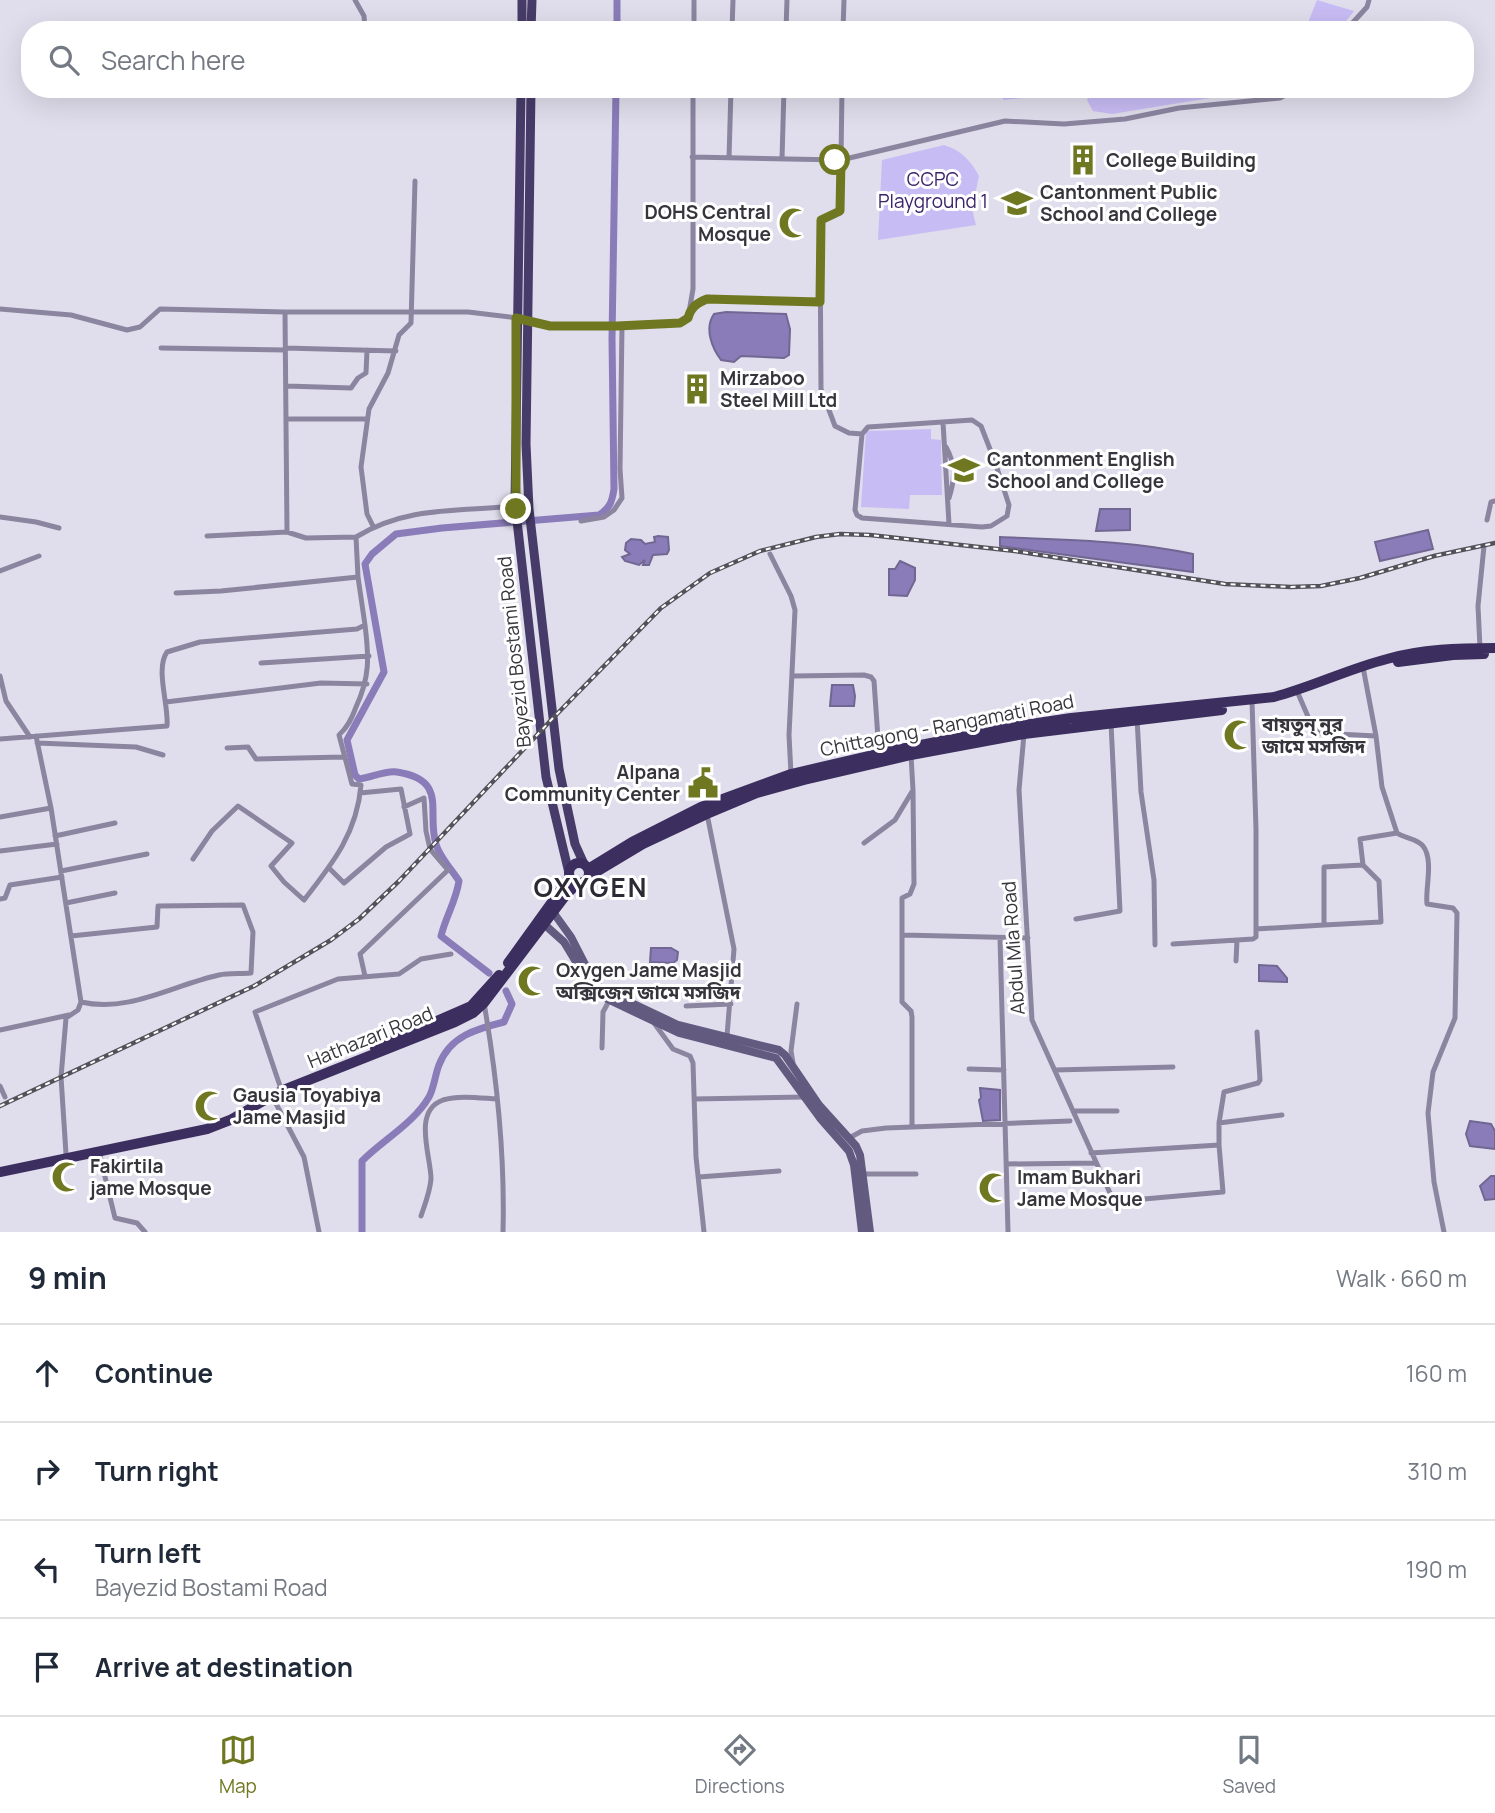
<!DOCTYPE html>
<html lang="en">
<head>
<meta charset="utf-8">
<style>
	:root { --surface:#fff; --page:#f6f6f7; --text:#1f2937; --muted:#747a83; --line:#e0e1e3; --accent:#707721 }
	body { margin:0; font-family:Manrope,"Noto Sans Bengali",sans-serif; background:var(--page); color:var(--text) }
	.stop { position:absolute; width:21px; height:21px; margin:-16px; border:5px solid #707721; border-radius:50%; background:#fff }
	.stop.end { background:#707721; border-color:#fff; box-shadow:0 2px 7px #0008 }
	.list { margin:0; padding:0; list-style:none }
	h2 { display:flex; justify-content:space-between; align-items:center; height:91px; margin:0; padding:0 28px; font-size:30px }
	h2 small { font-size:23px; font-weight:400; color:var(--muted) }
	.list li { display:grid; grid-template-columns:46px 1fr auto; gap:21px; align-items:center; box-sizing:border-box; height:98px; padding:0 28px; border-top:2px solid var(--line) }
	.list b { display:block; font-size:26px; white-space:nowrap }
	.list p { margin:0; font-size:23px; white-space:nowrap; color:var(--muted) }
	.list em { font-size:23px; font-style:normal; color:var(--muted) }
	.icon { flex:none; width:38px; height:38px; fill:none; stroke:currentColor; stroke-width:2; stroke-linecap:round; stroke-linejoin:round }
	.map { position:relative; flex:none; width:1495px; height:1232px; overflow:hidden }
	.search { position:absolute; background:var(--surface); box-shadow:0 7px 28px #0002; left:21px; right:21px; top:21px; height:77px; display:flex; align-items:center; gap:18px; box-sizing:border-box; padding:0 24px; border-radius:28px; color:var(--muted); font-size:26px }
	.sheet { height:483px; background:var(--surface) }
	nav { display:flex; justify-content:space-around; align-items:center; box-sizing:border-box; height:98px; border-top:2px solid var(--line); background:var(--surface); font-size:19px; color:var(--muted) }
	nav a { display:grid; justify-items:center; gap:4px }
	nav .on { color:var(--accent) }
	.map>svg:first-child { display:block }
</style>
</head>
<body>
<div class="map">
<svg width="1495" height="1232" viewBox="0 0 1495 1232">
	<rect width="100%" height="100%" fill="#e0deec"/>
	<path fill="#c8bcf4" d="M1317 0 1354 11 1339 30H1305Z
		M1003 89H1022L1023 98 1003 100Z
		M1092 89H1208L1210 98 1112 114 1093 111 1087 100Z
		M944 145C961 150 971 161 979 176L972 209 976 225 878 240 882 160Z
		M931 429V439L941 440 942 495H910L909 509 861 507 866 431Z"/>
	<path fill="#8a7cb8" stroke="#716792" stroke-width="2" d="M726 312 786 314 790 329 789 355 784 358 741 356 734 362 721 360C712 348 704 328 714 314Z
		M1100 509H1130V530L1096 531Z
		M1428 530 1433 549 1380 561 1375 542Z
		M658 536 668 537 669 550 667 554 653 555 649 565H643L645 560 639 565 625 561 622 557 630 554 625 550 626 543 631 539 641 540 645 544 655 542 654 537Z
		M1000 537C1064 540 1129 540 1193 554V572L1000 546Z
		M900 561 915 568V580L907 596 889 595V569H895Z
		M832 685H853L855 696 854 706H830Z
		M651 948H671L678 952 677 960 673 963 650 962Z
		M1259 965 1277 966 1287 978V982L1259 981Z
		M980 1088 1000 1090V1120L983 1121 979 1100 981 1098Z
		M1470 1121 1491 1124 1495 1131V1149L1470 1146 1466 1134Z
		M1491 1176H1495V1199L1485 1200 1480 1186Z"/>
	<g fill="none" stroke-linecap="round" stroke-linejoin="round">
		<path stroke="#8a7cb8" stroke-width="7" d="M617 30V0
			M489 973 441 936C446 916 456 901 459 881 452 870 439 856 436 844 426 812 449 780 397 772 385 770 371 778 359 779L355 775 347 740 384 672 365 564 372 554 396 534 442 528 599 515C610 508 612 502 614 489L612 339 616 89
			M362 1232V1161C383 1140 414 1123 429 1097 434 1088 435 1075 439 1065 450 1036 476 1029 504 1022L512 1004 506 991"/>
		<path stroke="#8b85a0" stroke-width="5" d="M355 0 364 16 365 30
			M694 30V0
			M732 30 733 0
			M786 30 787 0
			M843 30 844 0
			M1346 30 1367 7 1369 0
			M842 89 841 160 1005 121 1064 124 1125 119 1179 108 1280 98 1296 89
			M692 157 841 160 840 211 821 220 820 233 821 389 835 426 849 433 862 434 868 427 972 420 981 426 995 462 1009 505 1007 516 991 526 982 527 862 518 857 515 855 510 862 434
			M729 158 731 89
			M782 159 784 89
			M0 309 71 315 127 330 140 327 160 309 285 312 287 532 207 536
			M690 311 697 303 707 299 820 302
			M285 312H468L518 318
			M527 320C563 333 641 326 680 323L688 318 693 289V89
			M161 348 285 350
			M285 348 396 351
			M286 386 351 388 358 378 366 373 367 350
			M286 419H367
			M943 422 949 524
			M946 447C956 465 955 479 949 498
			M0 517 36 522 59 528
			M1487 520 1491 502 1495 501
			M581 521 604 517 614 510 622 498 620 469 622 326
			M373 526 367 514 361 467 369 409 388 373 399 335 411 323 415 181
			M287 532 306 538 356 537
			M770 554 791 596 795 610 789 735 791 774
			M0 571 39 556
			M176 593 221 591 358 577
			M1480 648 1478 606 1484 546
			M261 663 369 656
			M1363 667 1376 736 1382 787 1397 833C1404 838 1418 839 1423 846 1434 860 1425 889 1427 904L1453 908 1457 913 1455 1018 1433 1072 1428 1113 1434 1182 1444 1232
			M0 676 6 701 30 737
			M793 676 864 675 871 677 874 681 879 753
			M1297 691 1309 719 1318 733 1376 736
			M166 702 321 683 367 684
			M1137 718 1141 792 1154 880 1155 945
			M1024 734 1019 790 1032 1020 1110 1193 1117 1198 1144 1199 1223 1192 1219 1145
			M36 736 51 808 81 1002 78 1010 66 1018 61 1077 66 1154
			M0 739 167 726C169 705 155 669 167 652L200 642 357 629 365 625 358 577 356 537C403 508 451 511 504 507L515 504
			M37 743 136 747 163 755
			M227 748 248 747 256 759 343 757
			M707 814 734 949 727 1036
			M0 817 51 808
			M55 836 115 823
			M864 843 895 820 913 790 911 755
			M0 851 57 844
			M193 859 212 831 238 806 292 843 271 866 284 882 304 900C333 863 357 833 361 785L352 784 339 735C348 727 352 718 356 707 370 677 369 657 365 625
			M329 868 344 883 386 847 410 834 401 789 360 793
			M61 871 147 854
			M0 899 5 898 10 885 62 877
			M66 903 115 893
			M1076 919 1120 911 1111 723
			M1324 925 1381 922 1379 881 1363 865
			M1256 929 1324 925V867L1363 865 1360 839 1397 833
			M903 935 1028 938
			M71 936 157 927 158 906 243 905 253 932 251 973C240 974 229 973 219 975 173 985 129 1013 81 1002
			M1000 938 1008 1232
			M1173 944 1253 939 1256 937V829L1252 701
			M1236 961 1237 940
			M365 976 360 954 448 870 430 849 426 831 424 798 404 807
			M484 1003C497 1078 505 1156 503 1232
			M686 1006 731 1004
			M654 1023 673 1049 690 1056 693 1063 696 1157 704 1232
			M0 1030 69 1015
			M602 1048 603 1012 609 1001
			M793 1063 791 1051 797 1004
			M969 1069 1004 1070
			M1055 1070 1173 1067
			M0 1086 5 1097
			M280 1086 255 1012 338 979 399 974 421 959 451 954
			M272 1096 304 1157 319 1232
			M694 1099 804 1097
			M1073 1111H1117
			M1219 1123 1282 1115
			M912 1127V1017L911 1011 902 1002V898L910 894 914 884 913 790
			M849 1138 862 1131 886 1128 1070 1121
			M99 1152 115 1218 137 1223 145 1232
			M1091 1153 1219 1145V1123L1224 1092 1258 1083 1260 1080 1257 1032
			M1006 1164 1096 1163
			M864 1174H916
			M699 1177 779 1171
			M421 1216C425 1204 430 1192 431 1179 431 1156 412 1111 443 1100 459 1095 480 1098 497 1099"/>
		<path stroke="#635a80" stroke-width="8" d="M553 912 571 937 590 974 600 988 678 1025 779 1050 785 1055 819 1105 856 1146 860 1155 870 1232
			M545 925 564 942 593 990 601 996 679 1033 776 1058 820 1118 849 1151 854 1165 862 1232"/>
		<path stroke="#473c69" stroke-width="9" d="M522 30V0
			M531 30 532 0
			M521 89 515 503 546 777 569 873
			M531 89 526 444 529 509 559 769 575 844 584 864"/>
		<path stroke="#3c2e5e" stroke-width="10" d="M1398 662 1453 655 1484 654
			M569 873a10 10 0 1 1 20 0a10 10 0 1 1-20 0Z
			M588 869 632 842 701 807 791 774 890 751 1018 726 1071 718 1274 697C1312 687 1348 669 1387 659 1422 649 1459 648 1495 648
			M588 877 643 844 707 814 757 793 804 780 911 755 1024 734 1222 710
			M508 963 570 877
			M375 1048 471 1006 499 975
			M0 1172 207 1129 230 1120 281 1091 455 1022 473 1013 484 1003 566 895 578 883"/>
		<g stroke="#53525a" stroke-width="4.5">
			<path id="rail" d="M0 1106 254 986 331 940 359 919 399 881 554 717 661 608 710 573 760 551 816 537 840 534 870 535 1015 551 1225 584 1291 587 1321 586 1360 578 1434 556 1495 543"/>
		</g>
		<use href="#rail" stroke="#fff" stroke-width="2" stroke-dasharray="5" stroke-linecap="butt"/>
	</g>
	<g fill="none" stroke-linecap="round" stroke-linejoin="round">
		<path stroke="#707721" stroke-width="9" d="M516 509V318L550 326H617L680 323 688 318C691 307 697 303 707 299L820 302 821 220 840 211 841 160H835"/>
	</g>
	<defs>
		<g id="building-bare" transform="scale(2.415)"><path d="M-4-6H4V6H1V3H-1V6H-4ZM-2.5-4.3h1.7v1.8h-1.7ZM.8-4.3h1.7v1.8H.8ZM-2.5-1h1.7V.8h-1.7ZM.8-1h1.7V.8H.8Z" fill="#707721" stroke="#fff" stroke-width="2.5" paint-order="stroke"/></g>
		<g id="school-bare" transform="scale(2.415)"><path d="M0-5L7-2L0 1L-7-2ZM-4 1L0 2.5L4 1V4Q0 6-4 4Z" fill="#707721" stroke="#fff" stroke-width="2.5" paint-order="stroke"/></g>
		<g id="mosque-bare" transform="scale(2.415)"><path d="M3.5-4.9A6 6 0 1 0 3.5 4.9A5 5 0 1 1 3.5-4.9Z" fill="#707721" stroke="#fff" stroke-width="2.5" paint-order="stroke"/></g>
		<g id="civic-bare" transform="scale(2.415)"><path d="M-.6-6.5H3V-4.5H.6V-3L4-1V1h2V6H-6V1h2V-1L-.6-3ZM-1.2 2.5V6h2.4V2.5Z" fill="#707721" stroke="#fff" stroke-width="2.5" paint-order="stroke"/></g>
	</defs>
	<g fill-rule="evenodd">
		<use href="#building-bare" x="1083" y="160"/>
		<use href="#school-bare" x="1017" y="203"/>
		<use href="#mosque-bare" x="794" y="223"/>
		<use href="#building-bare" x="697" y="389"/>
		<use href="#school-bare" x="964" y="470"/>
		<use href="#mosque-bare" x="1239" y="735"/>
		<use href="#civic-bare" x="703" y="783"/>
		<use href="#mosque-bare" x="533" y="981"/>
		<use href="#mosque-bare" x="210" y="1106"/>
		<use href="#mosque-bare" x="67" y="1177"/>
		<use href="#mosque-bare" x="994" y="1188"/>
	</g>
	<g text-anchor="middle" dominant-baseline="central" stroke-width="6" stroke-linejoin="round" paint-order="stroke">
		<g font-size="19" font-weight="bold" fill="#36353b" stroke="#fff" text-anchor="start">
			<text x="1106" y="160">College Building</text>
			<text x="1040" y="192">Cantonment Public<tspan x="1040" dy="22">School and College</tspan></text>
			<text x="771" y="212" text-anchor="end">DOHS Central<tspan x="771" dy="22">Mosque</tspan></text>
			<text x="720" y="378">Mirzaboo<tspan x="720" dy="22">Steel Mill Ltd</tspan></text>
			<text x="987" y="459">Cantonment English<tspan x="987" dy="22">School and College</tspan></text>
			<text x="1262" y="724">বায়তুন্ নুর<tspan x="1262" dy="22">জামে মসজিদ</tspan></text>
			<text x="680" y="772" text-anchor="end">Alpana<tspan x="680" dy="22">Community Center</tspan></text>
			<text x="556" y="970">Oxygen Jame Masjid<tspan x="556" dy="22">অক্সিজেন জামে মসজিদ</tspan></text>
			<text x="233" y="1095">Gausia Toyabiya<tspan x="233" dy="22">Jame Masjid</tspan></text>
			<text x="90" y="1166">Fakirtila<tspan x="90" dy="22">jame Mosque</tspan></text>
			<text x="1017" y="1177">Imam Bukhari<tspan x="1017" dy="22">Jame Mosque</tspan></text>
		</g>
		<g font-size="19" fill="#3b236b" stroke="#fff">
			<text x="933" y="179">CCPC<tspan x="933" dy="22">Playground 1</tspan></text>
		</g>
		<g font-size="19" fill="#36353b" stroke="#fff">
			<text transform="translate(514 652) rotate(-96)">Bayezid Bostami Road</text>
			<text transform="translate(947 725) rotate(-11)">Chittagong - Rangamati Road</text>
			<text transform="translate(1013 948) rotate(-94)">Abdul Mia Road</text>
			<text transform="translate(370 1037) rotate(-22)">Hathazari Road</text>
		</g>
		<g font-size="26" font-weight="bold" letter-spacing="2" fill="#2c2a35" stroke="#fff">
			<text x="591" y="887">OXYGEN</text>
		</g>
	</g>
</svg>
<div class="stop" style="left:835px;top:160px"></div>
<div class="stop end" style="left:516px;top:509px"></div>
<div class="search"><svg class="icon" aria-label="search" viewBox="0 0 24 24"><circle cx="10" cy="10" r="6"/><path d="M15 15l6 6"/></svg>Search here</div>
</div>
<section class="sheet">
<h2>9 min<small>Walk · 660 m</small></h2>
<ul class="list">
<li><svg class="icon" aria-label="ahead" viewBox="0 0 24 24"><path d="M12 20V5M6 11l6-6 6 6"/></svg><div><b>Continue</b></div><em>160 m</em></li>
<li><svg class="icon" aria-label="right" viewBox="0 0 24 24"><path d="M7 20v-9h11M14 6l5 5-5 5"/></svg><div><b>Turn right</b></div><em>310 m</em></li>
<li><svg class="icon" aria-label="left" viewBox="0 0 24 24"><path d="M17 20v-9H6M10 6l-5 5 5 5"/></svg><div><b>Turn left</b><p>Bayezid Bostami Road</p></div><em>190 m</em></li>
<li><svg class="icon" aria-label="arrive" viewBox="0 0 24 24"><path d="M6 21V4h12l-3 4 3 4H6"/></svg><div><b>Arrive at destination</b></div></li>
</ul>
</section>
<nav>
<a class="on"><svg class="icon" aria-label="map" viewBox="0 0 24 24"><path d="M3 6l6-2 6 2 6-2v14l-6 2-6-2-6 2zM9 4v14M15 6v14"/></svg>Map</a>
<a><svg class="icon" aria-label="directions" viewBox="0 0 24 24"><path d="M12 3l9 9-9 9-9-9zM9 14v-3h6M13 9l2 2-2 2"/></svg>Directions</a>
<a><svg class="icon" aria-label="saved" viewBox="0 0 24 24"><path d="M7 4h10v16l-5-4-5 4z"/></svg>Saved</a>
</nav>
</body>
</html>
